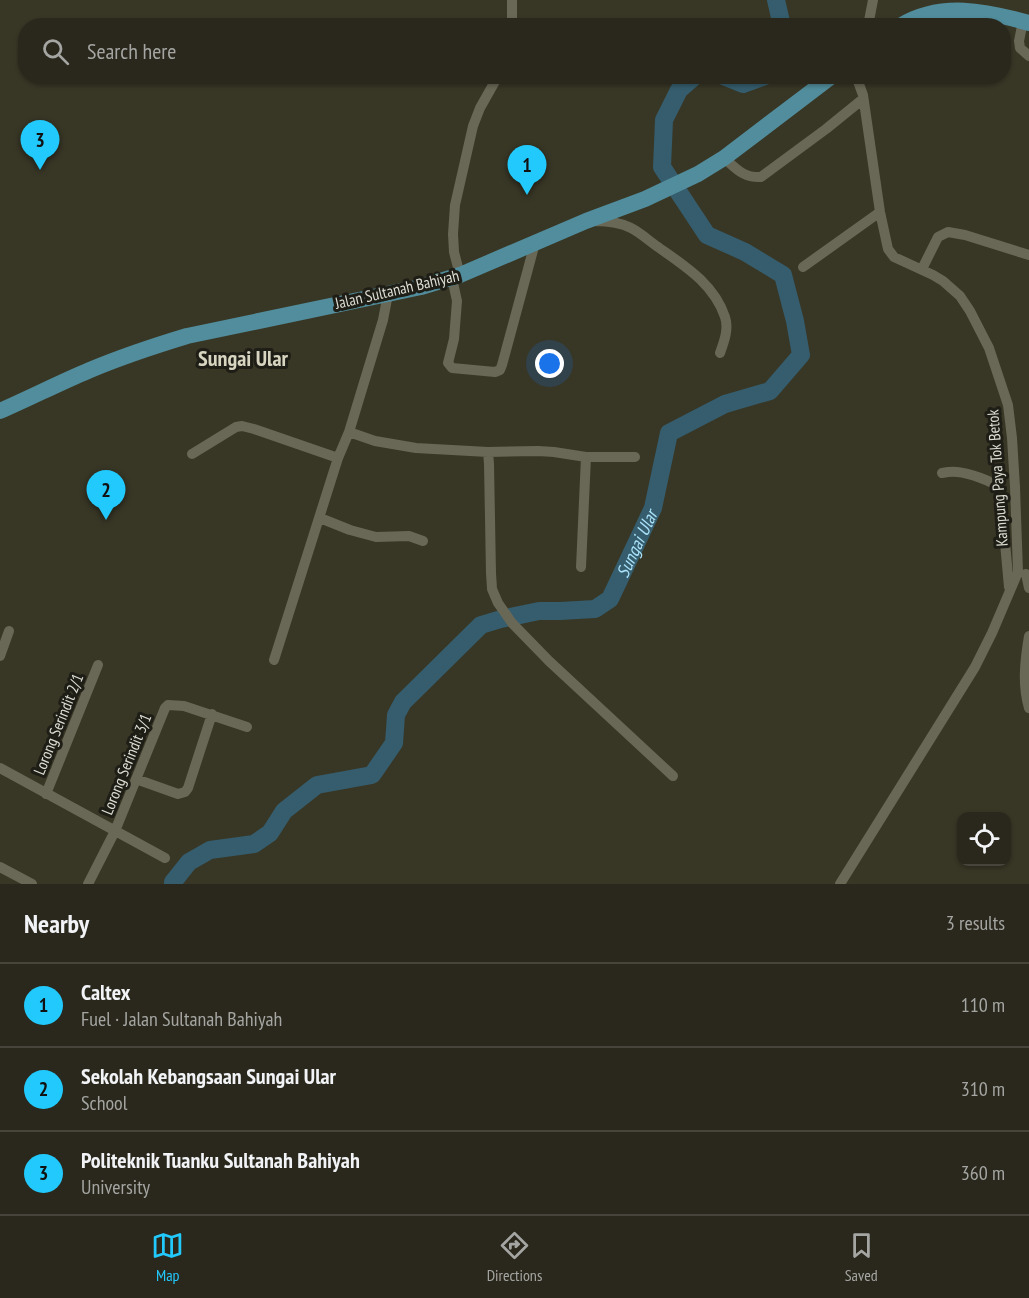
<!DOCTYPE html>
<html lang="en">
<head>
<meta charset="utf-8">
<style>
	:root { --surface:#2a281c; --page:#323025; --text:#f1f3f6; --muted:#a5a6a3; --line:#46443b; --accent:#22c9fd }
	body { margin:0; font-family:"PT Sans Narrow",sans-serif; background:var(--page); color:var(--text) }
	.controls { position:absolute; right:18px; bottom:18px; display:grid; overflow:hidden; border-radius:12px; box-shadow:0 2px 4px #0004 }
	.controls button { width:54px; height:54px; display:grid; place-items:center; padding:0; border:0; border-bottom:2px solid var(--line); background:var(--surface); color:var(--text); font:30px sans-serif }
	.you { position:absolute; left:550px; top:364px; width:21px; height:21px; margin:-15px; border:4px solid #fff; border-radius:50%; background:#1a73e8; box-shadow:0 0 0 9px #1a73e833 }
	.badge { display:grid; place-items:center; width:39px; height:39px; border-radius:50%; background:var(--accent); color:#111; font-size:20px; font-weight:700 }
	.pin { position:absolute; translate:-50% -50px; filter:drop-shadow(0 2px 3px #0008) }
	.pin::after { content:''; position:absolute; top:32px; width:21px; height:18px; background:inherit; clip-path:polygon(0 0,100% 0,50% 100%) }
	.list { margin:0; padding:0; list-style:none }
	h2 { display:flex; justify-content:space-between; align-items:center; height:78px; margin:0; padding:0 24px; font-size:26px }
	h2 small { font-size:20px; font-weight:400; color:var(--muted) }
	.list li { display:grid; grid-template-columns:39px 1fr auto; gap:18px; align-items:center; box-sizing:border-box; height:84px; padding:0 24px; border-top:2px solid var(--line) }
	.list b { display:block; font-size:22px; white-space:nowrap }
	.list p { margin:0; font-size:20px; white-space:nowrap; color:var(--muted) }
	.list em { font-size:20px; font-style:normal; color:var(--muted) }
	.icon { flex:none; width:33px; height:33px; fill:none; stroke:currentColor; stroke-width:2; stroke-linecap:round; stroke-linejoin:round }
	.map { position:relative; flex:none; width:1029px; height:884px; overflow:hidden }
	.search { position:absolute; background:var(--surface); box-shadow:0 2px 4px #0004; left:18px; right:18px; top:18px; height:66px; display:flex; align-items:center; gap:15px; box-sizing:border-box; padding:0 21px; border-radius:24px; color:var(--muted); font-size:22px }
	.sheet { height:330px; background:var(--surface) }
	nav { display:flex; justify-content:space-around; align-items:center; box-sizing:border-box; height:84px; border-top:2px solid var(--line); background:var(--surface); font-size:16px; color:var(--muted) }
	nav a { display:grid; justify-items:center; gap:3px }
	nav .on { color:var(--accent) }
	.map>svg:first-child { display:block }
</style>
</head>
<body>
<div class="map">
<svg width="1029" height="884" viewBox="0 0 1029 884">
	<rect width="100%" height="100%" fill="#383625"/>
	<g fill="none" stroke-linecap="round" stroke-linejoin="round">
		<g stroke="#355d6d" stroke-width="18">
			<path d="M776 0 782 26"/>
			<path d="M723 76 743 84 765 76"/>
			<path id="s1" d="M173 884V882L189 862 210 850 254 844 270 833 284 811 317 785 372 775 394 743 396 715 403 702 481 625 501 619 539 611H560L595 609 610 599 653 508 669 433 725 404 770 391 801 355 795 321 783 275 745 252 707 235 662 167 664 120 679 90 695 76"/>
		</g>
		<path stroke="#696755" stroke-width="10" d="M512 0V26
			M1023 21 1019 41 1020 48 1029 56
			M868 26 873 0
			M724 158C737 169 743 178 761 177L826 129 863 99
			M595 221C608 222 620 222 631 228 641 233 649 241 658 247 685 266 714 284 725 317 729 329 724 342 720 353
			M803 267 880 212
			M922 269 938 237 948 232 965 235 1029 255
			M460 275 454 252 453 234 455 205 473 126 480 108 498 76
			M452 278 457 301 454 339 448 363 452 368 495 372 500 370 502 365 535 243
			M349 432 375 441 416 448 488 452 538 451 554 452 586 457H635
			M488 452 489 464 491 573 492 589 498 603 512 623 549 661 673 776
			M192 454 236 427 242 426 254 429 338 458
			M942 473C947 472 952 471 957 472 969 473 992 481 1000 488L1009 587
			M320 518 350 530 376 537 409 536 423 541
			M581 567 586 457
			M1026 574 1029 588
			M1029 636C1025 660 1022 684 1029 708
			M0 656 9 631
			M274 660 338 458 349 432 383 320 388 294
			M0 768 165 858
			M136 779 178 794 185 792 188 788 212 714
			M46 794 98 665
			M0 867 32 884
			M88 884 115 831 165 708 168 705 184 706 247 727
			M840 884 975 667 992 633 1018 572 1015 487 1012 438 1008 405 989 348 970 311 960 296 943 281 933 275 894 257 888 249 880 212 863 95 856 76"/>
		<path stroke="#518d9c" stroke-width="16" d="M900 26C941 1 986 11 1029 23
			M0 411C30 398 59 383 90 370 121 357 154 346 187 336L421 287 460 275 586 221 645 199 698 174 724 158 832 76"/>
	</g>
	<g text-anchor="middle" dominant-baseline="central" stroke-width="6" stroke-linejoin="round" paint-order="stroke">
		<g font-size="16" fill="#dfded4" stroke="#1e1d16">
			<text transform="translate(397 289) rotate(-13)">Jalan Sultanah Bahiyah</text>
			<text transform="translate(997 478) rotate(-94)">Kampung Paya Tok Betok</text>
			<text transform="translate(58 724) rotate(-68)">Lorong Serindit 2/1</text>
			<text transform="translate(126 764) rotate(-68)">Lorong Serindit 3/1</text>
		</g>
		<g font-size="18" font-style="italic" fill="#aae2fa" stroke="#1e1d16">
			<text stroke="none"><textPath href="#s1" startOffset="626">Sungai Ular</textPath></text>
		</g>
		<g font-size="22" font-weight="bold" fill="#d7d5c0" stroke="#1e1d16">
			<text x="243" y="358">Sungai Ular</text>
		</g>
	</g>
</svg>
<div class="controls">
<button><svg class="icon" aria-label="locate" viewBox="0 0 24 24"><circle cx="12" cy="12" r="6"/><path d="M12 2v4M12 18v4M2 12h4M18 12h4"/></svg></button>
</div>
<div class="you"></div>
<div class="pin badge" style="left:527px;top:195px">1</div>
<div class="pin badge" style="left:106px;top:520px">2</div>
<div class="pin badge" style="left:40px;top:170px">3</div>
<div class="search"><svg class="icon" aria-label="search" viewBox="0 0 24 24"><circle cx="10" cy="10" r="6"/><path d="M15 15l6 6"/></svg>Search here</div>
</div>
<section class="sheet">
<h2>Nearby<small>3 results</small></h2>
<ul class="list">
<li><span class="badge">1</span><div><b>Caltex</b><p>Fuel · Jalan Sultanah Bahiyah</p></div><em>110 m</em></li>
<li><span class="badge">2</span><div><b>Sekolah Kebangsaan Sungai Ular</b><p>School</p></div><em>310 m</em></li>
<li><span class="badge">3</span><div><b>Politeknik Tuanku Sultanah Bahiyah</b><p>University</p></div><em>360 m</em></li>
</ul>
</section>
<nav>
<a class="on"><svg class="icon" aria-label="map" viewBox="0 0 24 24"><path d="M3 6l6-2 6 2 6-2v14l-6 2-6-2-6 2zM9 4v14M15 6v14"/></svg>Map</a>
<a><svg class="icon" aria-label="directions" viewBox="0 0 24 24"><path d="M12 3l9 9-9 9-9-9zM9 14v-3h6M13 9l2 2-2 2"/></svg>Directions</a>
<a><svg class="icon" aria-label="saved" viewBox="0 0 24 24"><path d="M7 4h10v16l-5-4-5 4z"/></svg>Saved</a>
</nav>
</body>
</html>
